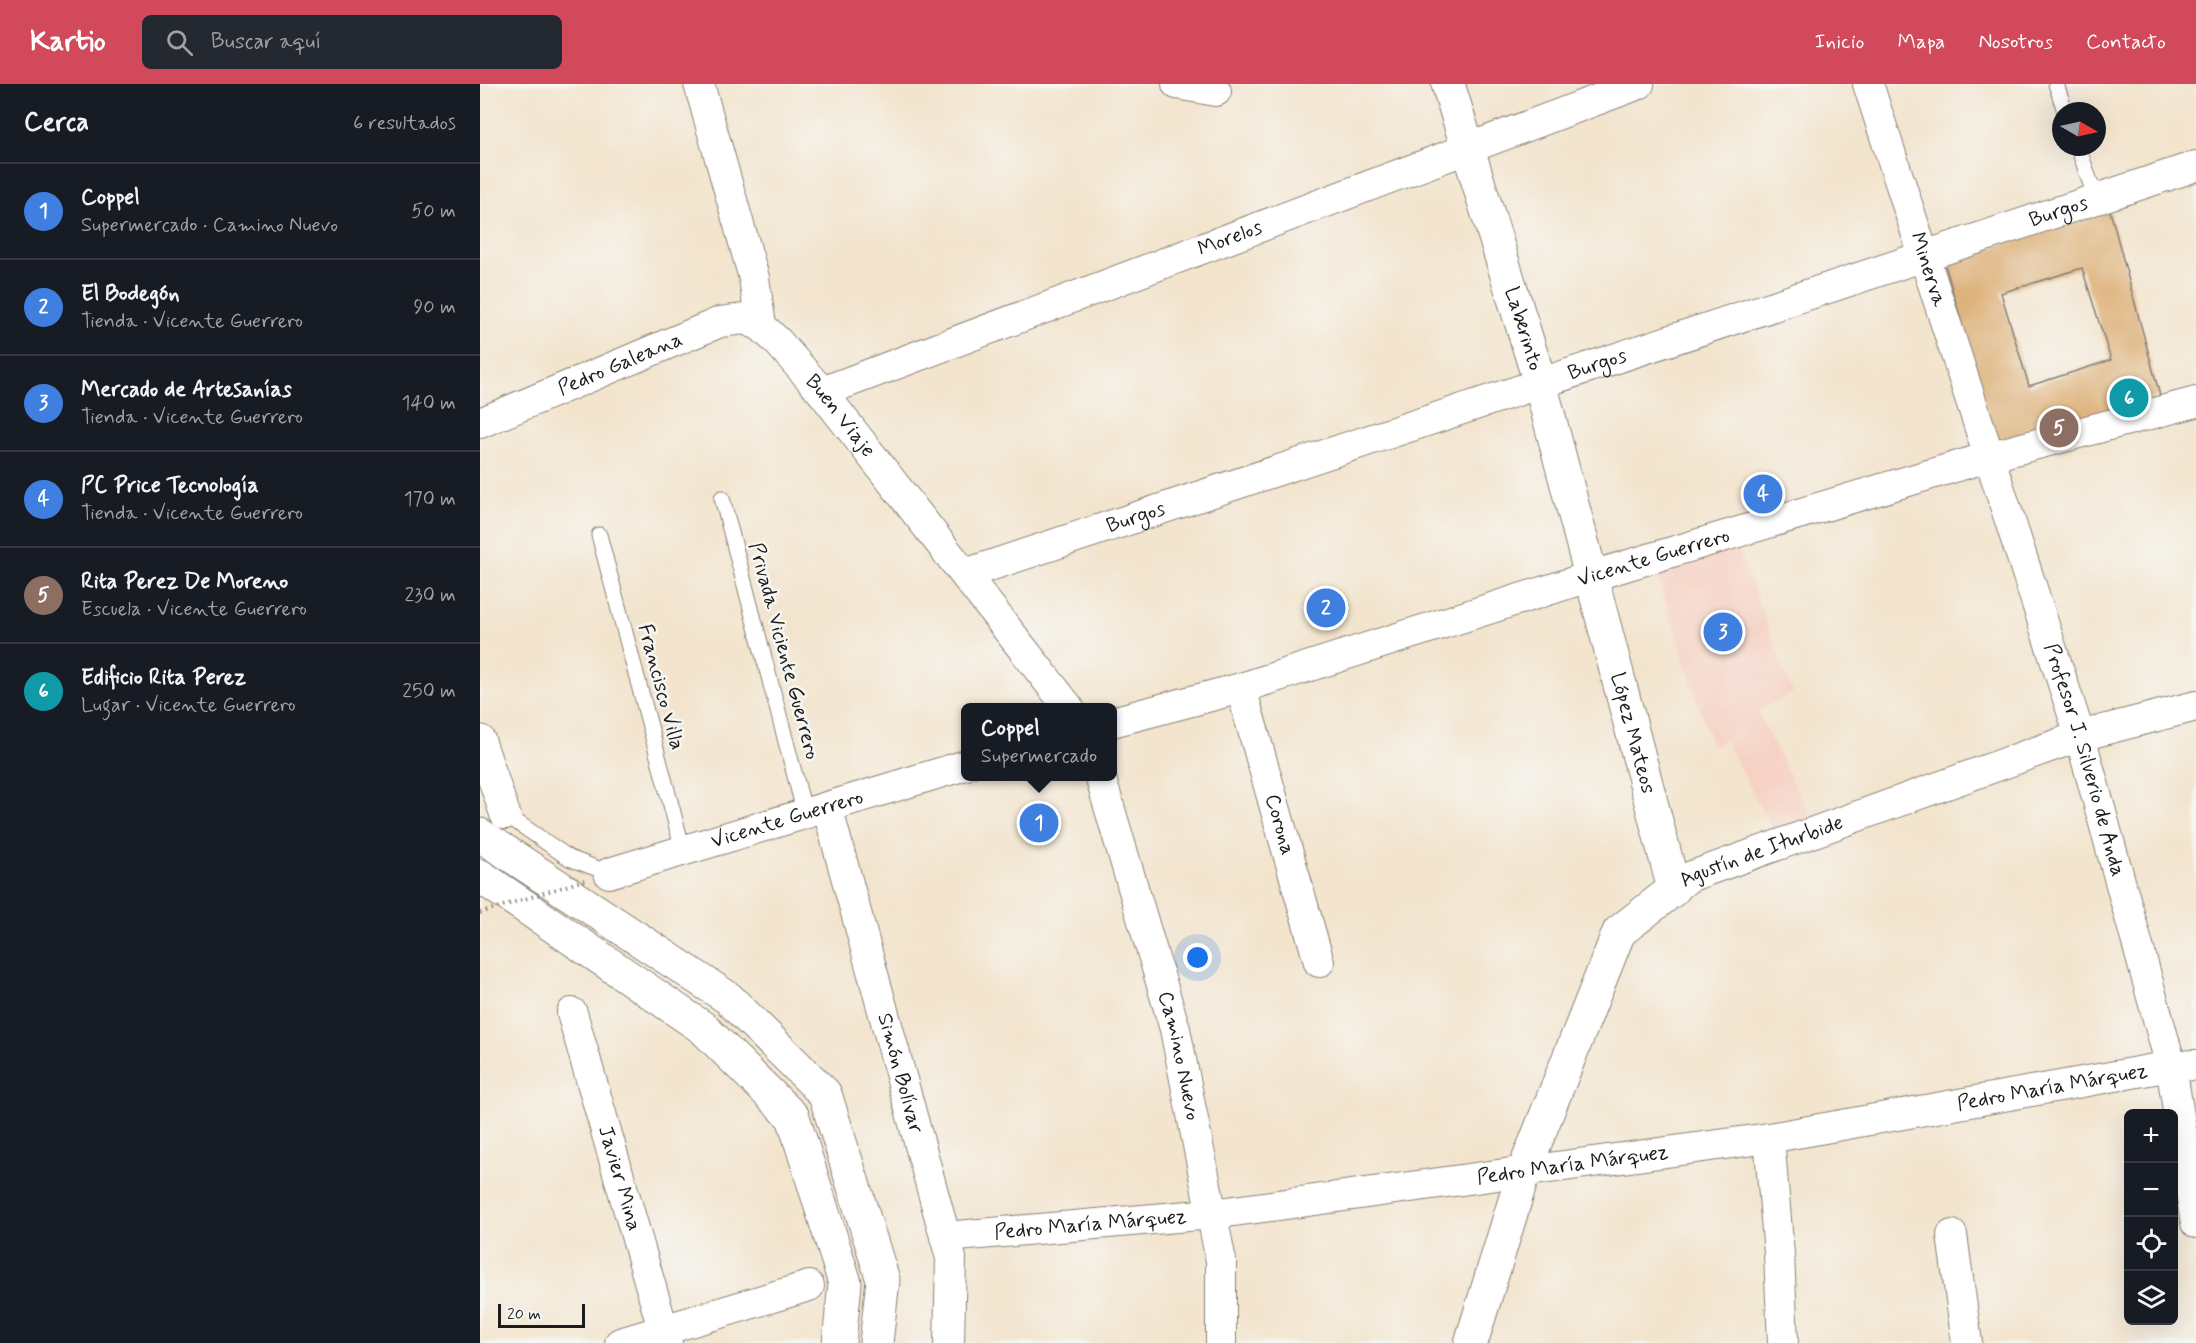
<!DOCTYPE html>
<html lang="es">
<head>
<meta charset="utf-8">
<style>
	:root { --surface:#171b24; --page:#242831; --text:#f1f3f6; --muted:#9ea1a6; --line:#363941; --accent:#d1495b }
	body { margin:0; font-family:Mynerve,sans-serif; background:var(--page); color:var(--text) }
	.controls { position:absolute; right:18px; bottom:18px; display:grid; overflow:hidden; border-radius:9px; box-shadow:0 6px 24px #0002 }
	.controls button { width:54px; height:54px; display:grid; place-items:center; padding:0; border:0; border-bottom:2px solid var(--line); background:var(--surface); color:var(--text); font:30px sans-serif }
	.compass { position:absolute; left:1572px; top:18px; width:54px; height:54px; border-radius:50%; background:var(--surface); box-shadow:0 6px 24px #0002; rotate:99deg }
	.scale { position:absolute; left:18px; bottom:15px; width:87px; box-sizing:border-box; padding-left:6px; border:3px solid #1c1c1c; border-top:0; font-size:16px; line-height:21px; white-space:nowrap; color:#1c1c1c; -webkit-text-stroke:4px #f6f6f2; paint-order:stroke }
	.you { position:absolute; left:718px; top:874px; width:21px; height:21px; margin:-15px; border:4px solid #fff; border-radius:50%; background:#1a73e8; box-shadow:0 0 0 9px #1a73e833 }
	.badge { display:grid; place-items:center; width:39px; height:39px; border-radius:50%; background:var(--accent); color:#fff; font-size:20px; font-weight:700 }
	.pin { position:absolute; translate:-50% -50%; border:3px solid #fff; box-shadow:0 2px 6px #0006 }
	.popup { position:absolute; left:481px; top:619px; width:156px; height:78px; box-sizing:border-box; display:grid; place-content:center; border-radius:9px; background:var(--surface); filter:drop-shadow(0 2px 4px #0005); font-size:20px; white-space:nowrap; color:var(--muted) }
	.popup b { font-size:22px; color:var(--text) }
	.popup::after { content:''; position:absolute; left:50%; top:100%; margin-left:-12px; border:12px solid transparent; border-top-color:var(--surface) }
	.list { margin:0; padding:0; list-style:none }
	h2 { display:flex; justify-content:space-between; align-items:center; height:78px; margin:0; padding:0 24px; font-size:26px }
	h2 small { font-size:20px; font-weight:400; color:var(--muted) }
	.list li { display:grid; grid-template-columns:39px 1fr auto; gap:18px; align-items:center; box-sizing:border-box; height:96px; padding:0 24px; border-top:2px solid var(--line) }
	.list b { display:block; font-size:22px; white-space:nowrap }
	.list p { margin:0; font-size:20px; white-space:nowrap; color:var(--muted) }
	.list em { font-size:20px; font-style:normal; color:var(--muted) }
	.icon { flex:none; width:33px; height:33px; fill:none; stroke:currentColor; stroke-width:2; stroke-linecap:round; stroke-linejoin:round }
	.map { position:relative; flex:none; width:1716px; height:1259px; overflow:hidden }
	header { display:flex; align-items:center; gap:36px; box-sizing:border-box; height:84px; padding:0 30px; background:var(--accent); color:#fff }
	header strong { font-size:28px }
	nav { display:flex; gap:33px; margin-inline-start:auto; font-size:21px }
	.search { width:420px; height:54px; background:var(--page); display:flex; align-items:center; gap:15px; box-sizing:border-box; padding:0 21px; border-radius:9px; color:var(--muted); font-size:22px }
	main { display:flex }
	aside { flex:1; background:var(--surface) }
	.map>svg:first-child { display:block }
</style>
</head>
<body>
<header>
<strong>Kartio</strong>
<div class="search"><svg class="icon" aria-label="search" viewBox="0 0 24 24"><circle cx="10" cy="10" r="6"/><path d="M15 15l6 6"/></svg>Buscar aquí</div>
<nav><a>Inicio</a><a>Mapa</a><a>Nosotros</a><a>Contacto</a></nav>
</header>
<main>
<aside>
<h2>Cerca<small>6 resultados</small></h2>
<ul class="list">
<li><span class="badge" style="background:#3f7fe0">1</span><div><b>Coppel</b><p>Supermercado · Camino Nuevo</p></div><em>50 m</em></li>
<li><span class="badge" style="background:#3f7fe0">2</span><div><b>El Bodegón</b><p>Tienda · Vicente Guerrero</p></div><em>90 m</em></li>
<li><span class="badge" style="background:#3f7fe0">3</span><div><b>Mercado de Artesanías</b><p>Tienda · Vicente Guerrero</p></div><em>140 m</em></li>
<li><span class="badge" style="background:#3f7fe0">4</span><div><b>PC Price Tecnología</b><p>Tienda · Vicente Guerrero</p></div><em>170 m</em></li>
<li><span class="badge" style="background:#8d6e63">5</span><div><b>Rita Perez De Moreno</b><p>Escuela · Vicente Guerrero</p></div><em>230 m</em></li>
<li><span class="badge" style="background:#0f9aa8">6</span><div><b>Edificio Rita Perez</b><p>Lugar · Vicente Guerrero</p></div><em>250 m</em></li>
</ul>
</aside>
<div class="map">
<svg width="1716" height="1259" viewBox="0 0 1716 1259">
	<rect width="100%" height="100%" fill="#f6f6f2"/>
	<filter id="ink" filterUnits="userSpaceOnUse"><feTurbulence type="fractalNoise" baseFrequency=".0167" numOctaves="2"/><feDisplacementMap in="SourceGraphic" scale="12" xChannelSelector="R" yChannelSelector="G"/><feConvolveMatrix kernelMatrix="1 2 1 2 8 2 1 2 1" color-interpolation-filters="sRGB"/></filter>
	<filter id="wash" filterUnits="userSpaceOnUse"><feTurbulence type="fractalNoise" baseFrequency=".008" numOctaves="4" result="noise"/><feDisplacementMap in="SourceGraphic" scale="24" xChannelSelector="R" yChannelSelector="G"/><feGaussianBlur stdDeviation="1.35" result="paint"/><feColorMatrix in="noise" values="0 0 0 0 0 0 0 0 0 0 0 0 0 0 0 0 0 1.4 0 .05"/><feComposite in="paint" operator="in"/></filter>
	<g filter="url(#wash)">
		<rect width="100%" height="100%" fill="#f3e4cd"/>
		<path fill="#f6d2c4" d="M1257 461 1313 609 1277 627 1333 738 1295 751 1245 656 1232 662 1175 486Z"/>
		<g id="blocks">
			<path fill="#deb27c" fill-rule="evenodd" d="M1629 123 1680 312 1516 359 1465 180ZM1602 184 1631 276 1549 302 1521 209Z"/>
		</g>
	</g>
	<g filter="url(#ink)">
		<use href="#blocks" fill-opacity="0" stroke="#888074" stroke-width="1.5"/>
		<g fill="none" stroke-linecap="round" stroke-linejoin="round">
			<g stroke="#888074" stroke-width="17">
				<path id="lane" d="M1576 0 1585 27
					M1598 63 1616 115
					M242 414 325 730
					M119 451 203 766
					M25 730 89 774 129 789"/>
			</g>
			<g stroke="#888074" stroke-width="32">
				<g id="street">
					<path d="M219 0 274 194 281 242"/>
					<path d="M697 0 736 7"/>
					<path id="s1" d="M1388 0 1600 652 1691 982 1716 1139"/>
					<path id="s2" d="M342 308 1159 0"/>
					<path id="s3" d="M0 339 240 238 264 235 281 242 298 258 342 308 589 624"/>
					<path id="s4" d="M485 490 1716 82"/>
					<path id="s5" d="M761 604 839 878"/>
					<path id="s6" d="M632 638 761 604 1112 492 1508 373 1716 318"/>
					<path d="M0 656 25 730"/>
					<path id="s7" d="M620 692 695 945 741 1177V1259"/>
					<path id="s8" d="M347 723 471 1174 469 1259"/>
					<path id="s9" d="M129 789 486 681"/>
					<path id="s10" d="M1194 805 1209 793 1600 652 1716 622"/>
					<path id="s11" d="M92 929 187 1259"/>
					<path d="M1289 1054 1299 1170 1303 1259"/>
					<path d="M1472 1151 1487 1259"/>
					<path id="s12" d="M465 1153 732 1130 1289 1054 1691 982 1716 981"/>
					<path d="M140 1259 329 1202"/>
				</g>
			</g>
			<g stroke="#888074" stroke-width="35">
				<g id="secondary">
					<path id="s13" d="M968 0 1060 299 1194 805 1139 848 1044 1087 991 1259"/>
				</g>
			</g>
			<g stroke="#888074" stroke-width="35">
				<path id="primary" d="M0 751 248 914 345 1010 403 1196 396 1259
					M0 792 223 944 313 1033 365 1199 359 1259"/>
			</g>
			<use href="#lane" stroke="#fff" stroke-width="15"/>
			<use href="#street" stroke="#fff" stroke-width="30"/>
			<use href="#secondary" stroke="#fff" stroke-width="33"/>
			<use href="#primary" stroke="#fff" stroke-width="33"/>
			<path stroke="#888074" stroke-width="4" stroke-dasharray="1.5 4.5" stroke-linecap="butt" d="M0 829 105 796"/>
		</g>
	</g>
	<g text-anchor="middle" dominant-baseline="central" stroke-width="5" stroke-linejoin="round" paint-order="stroke">
		<g font-size="21" fill="#1c1c1c" stroke="#f6f6f2">
			<text stroke="none"><textPath href="#s4" startOffset="1152">Burgos</textPath></text>
			<text stroke="none"><textPath href="#s2" startOffset="436">Morelos</textPath></text>
			<text stroke="none"><textPath href="#s1" startOffset="195">Minerva</textPath></text>
			<text stroke="none"><textPath href="#s13" startOffset="256">Laberinto</textPath></text>
			<text stroke="none"><textPath href="#s3" startOffset="152">Pedro Galeana</textPath></text>
			<text stroke="none"><textPath href="#s4" startOffset="666">Burgos</textPath></text>
			<text stroke="none"><textPath href="#s3" startOffset="423">Buen Viaje</textPath></text>
			<text stroke="none"><textPath href="#s4" startOffset="180">Burgos</textPath></text>
			<text stroke="none"><textPath href="#s6" startOffset="566">Vicente Guerrero</textPath></text>
			<text transform="translate(304 567) rotate(75)">Privada Viciente Guerrero</text>
			<text transform="translate(181 603) rotate(75)">Francisco Villa</text>
			<text stroke="none"><textPath href="#s13" startOffset="675">López Mateos</textPath></text>
			<text stroke="none"><textPath href="#s1" startOffset="710">Profesor J. Silverio de Anda</textPath></text>
			<text stroke="none"><textPath href="#s9" startOffset="186">Vicente Guerrero</textPath></text>
			<text stroke="none"><textPath href="#s5" startOffset="142">Corona</textPath></text>
			<text stroke="none"><textPath href="#s10" startOffset="96">Agustín de Iturbide</textPath></text>
			<text stroke="none"><textPath href="#s7" startOffset="291">Camino Nuevo</textPath></text>
			<text stroke="none"><textPath href="#s8" startOffset="276">Simón Bolívar</textPath></text>
			<text stroke="none"><textPath href="#s12" startOffset="1118">Pedro María Márquez</textPath></text>
			<text stroke="none"><textPath href="#s12" startOffset="632">Pedro María Márquez</textPath></text>
			<text stroke="none"><textPath href="#s11" startOffset="172">Javier Mina</textPath></text>
			<text stroke="none"><textPath href="#s12" startOffset="146">Pedro María Márquez</textPath></text>
		</g>
	</g>
</svg>
<div class="controls">
<button>+</button>
<button>−</button>
<button><svg class="icon" aria-label="locate" viewBox="0 0 24 24"><circle cx="12" cy="12" r="6"/><path d="M12 2v4M12 18v4M2 12h4M18 12h4"/></svg></button>
<button><svg class="icon" aria-label="layers" viewBox="0 0 24 24"><path d="M12 4l9 5-9 5-9-5zM3 14l9 5 9-5"/></svg></button>
</div>
<svg class="compass" viewBox="-18 -18 36 36"><path d="M0-13l5 13h-10z" fill="#e53935"/><path d="M0 13l5-13h-10z" fill="#9ea1a6"/></svg>
<div class="scale">20 m</div>
<div class="you"></div>
<div class="pin badge" style="left:559px;top:739px;background:#3f7fe0">1</div>
<div class="popup"><b>Coppel</b>Supermercado</div>
<div class="pin badge" style="left:846px;top:524px;background:#3f7fe0">2</div>
<div class="pin badge" style="left:1243px;top:548px;background:#3f7fe0">3</div>
<div class="pin badge" style="left:1283px;top:410px;background:#3f7fe0">4</div>
<div class="pin badge" style="left:1579px;top:344px;background:#8d6e63">5</div>
<div class="pin badge" style="left:1649px;top:314px;background:#0f9aa8">6</div>
</div>
</main>
</body>
</html>
